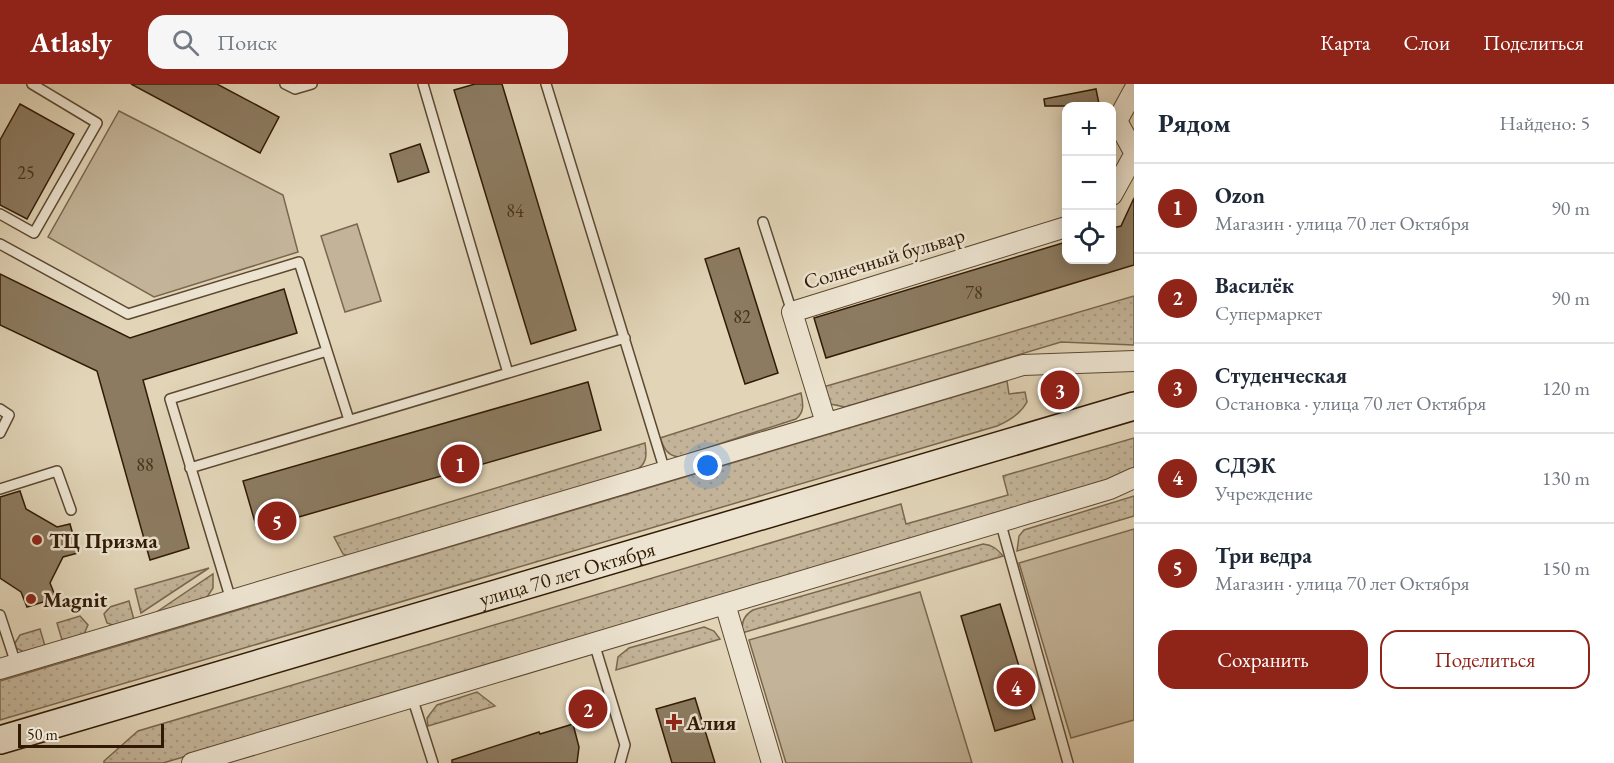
<!DOCTYPE html>
<html lang="ru">
<head>
<meta charset="utf-8">
<style>
	:root { --surface:#fff; --page:#f6f6f7; --text:#1f2937; --muted:#747a83; --line:#e0e1e3; --accent:#8f2418 }
	body { margin:0; font-family:"EB Garamond",serif; background:var(--page); color:var(--text) }
	.controls { position:absolute; right:18px; top:18px; display:grid; overflow:hidden; border-radius:12px; box-shadow:0 3px 15px #0003 }
	.controls button { width:54px; height:54px; display:grid; place-items:center; padding:0; border:0; border-bottom:2px solid var(--line); background:var(--surface); color:var(--text); font:30px sans-serif }
	.scale { position:absolute; left:18px; bottom:15px; width:146px; box-sizing:border-box; padding-left:6px; border:3px solid #301a04; border-top:0; font-size:16px; line-height:21px; white-space:nowrap; color:#301a04; -webkit-text-stroke:4px #ece3d0; paint-order:stroke }
	.you { position:absolute; left:708px; top:382px; width:21px; height:21px; margin:-15px; border:4px solid #fff; border-radius:50%; background:#1a73e8; box-shadow:0 0 0 9px #1a73e833 }
	.badge { display:grid; place-items:center; width:39px; height:39px; border-radius:50%; background:var(--accent); color:#fff; font-size:20px; font-weight:700 }
	.pin { position:absolute; translate:-50% -50%; border:3px solid #fff; box-shadow:0 2px 6px #0006 }
	.list { margin:0; padding:0; list-style:none }
	h2 { display:flex; justify-content:space-between; align-items:center; height:78px; margin:0; padding:0 24px; font-size:26px }
	h2 small { font-size:20px; font-weight:400; color:var(--muted) }
	.list li { display:grid; grid-template-columns:39px 1fr auto; gap:18px; align-items:center; box-sizing:border-box; height:90px; padding:0 24px; border-top:2px solid var(--line) }
	.list b { display:block; font-size:22px; white-space:nowrap }
	.list p { margin:0; font-size:20px; white-space:nowrap; color:var(--muted) }
	.list em { font-size:20px; font-style:normal; color:var(--muted) }
	.actions { display:flex; gap:12px; padding:18px 24px }
	.actions a { flex:1; padding:14px 0; border:2px solid var(--accent); border-radius:18px; text-align:center; font-size:21px; color:var(--accent) }
	.actions .main { background:var(--accent); color:#fff }
	.icon { flex:none; width:33px; height:33px; fill:none; stroke:currentColor; stroke-width:2; stroke-linecap:round; stroke-linejoin:round }
	.map { position:relative; flex:none; width:1134px; height:679px; overflow:hidden }
	header { display:flex; align-items:center; gap:36px; box-sizing:border-box; height:84px; padding:0 30px; background:var(--accent); color:#fff }
	header strong { font-size:28px }
	nav { display:flex; gap:33px; margin-inline-start:auto; font-size:21px }
	.search { width:420px; height:54px; background:var(--page); display:flex; align-items:center; gap:15px; box-sizing:border-box; padding:0 21px; border-radius:18px; color:var(--muted); font-size:22px }
	main { display:flex }
	aside { flex:1; background:var(--surface) }
	.map>svg:first-child { display:block }
</style>
</head>
<body>
<header>
<strong>Atlasly</strong>
<div class="search"><svg class="icon" aria-label="search" viewBox="0 0 24 24"><circle cx="10" cy="10" r="6"/><path d="M15 15l6 6"/></svg>Поиск</div>
<nav><a>Карта</a><a>Слои</a><a>Поделиться</a></nav>
</header>
<main>
<div class="map">
<svg width="1134" height="679" viewBox="0 0 1134 679">
	<defs>
		<pattern id="grass-dots" width="8" height="8" patternUnits="userSpaceOnUse" patternTransform="scale(1.5)"><rect width="8" height="8" fill="#c3b499"/><path d="M2 2h.1M6 6h.1" fill="none" stroke="#a89a82" stroke-width="1.8" stroke-linecap="round"/></pattern>
	</defs>
	<rect width="100%" height="100%" fill="#e1d4b7"/>
	<filter id="stains"><feTurbulence type="fractalNoise" baseFrequency=".00333" numOctaves="4"/><feColorMatrix values="0 0 0 0 .2 0 0 0 0 .09 0 0 0 0 .02 0 0 0 .5 -.17"/></filter>
	<radialGradient id="worn" r=".72"><stop offset=".6" stop-color="#630" stop-opacity="0"/><stop offset="1" stop-color="#630" stop-opacity=".3"/></radialGradient>
	<path fill="url(#grass-dots)" stroke="#7a674e" stroke-width="1.5" d="M1134 212V261L1061 258 845 323 830 320 820 304Z
		M1007 297 1009 310 1025 308 1027 318C1021 329 1009 337 997 342L0 636V597Z
		M801 309C803 319 805 328 796 335L679 373C667 372 664 364 660 354Z
		M1134 354V385L1104 401 163 679H104V677L138 647 901 420 906 440 1008 411 1003 392Z
		M645 359C647 371 647 380 636 386L348 472 343 470 334 453Z
		M1134 412V432L1017 467 1019 452 1024 446Z
		M983 460C993 461 997 465 1003 472L742 549C742 538 743 532 753 526Z
		M209 484 141 529 135 505Z
		M213 490V504L207 513 152 531Z
		M129 517 134 536 115 542 107 539 104 530 110 523Z
		M80 532 88 541 84 550 62 556 57 539Z
		M704 543 714 547 720 555 616 586 618 573 629 564Z
		M40 545 45 562 24 568 16 564 15 559 20 551Z
		M477 608 495 622 428 642 427 634 437 621Z"/>
	<path fill="#c3b499" stroke="#7a674e" stroke-width="1.5" d="M119 27 283 111 298 168 154 213 48 153Z
		M357 140 381 217 345 228 321 152Z
		M1134 445V636L1071 654 1019 479Z
		M920 508 972 679H786L749 556Z"/>
	<path fill="#8c7b61" stroke="#301a04" stroke-width="1.5" d="M131 0H217L279 33 260 69Z
		M475 0H502L576 246 531 260 454 6Z
		M1096 5 1099 20 1088 22H1045L1044 15Z
		M20 20 74 50 27 135 0 121V56Z
		M420 60 429 88 398 98 390 70Z
		M1134 114V181L826 274 814 234 1066 158V176H1112V144L1121 142Z
		M739 164 778 289 745 300 705 175Z
		M0 190 130 254 284 205 297 249 143 296 189 464 150 476 97 287 0 241Z
		M588 298 601 346 257 445 243 397Z
		M20 407 26 425 57 443 70 440 78 469 63 473 50 499 56 514 27 523 21 508 0 494V413Z
		M1000 520 1035 635 995 647 961 532Z
		M602 611 608 629 574 639 568 621Z
		M695 614 715 679H672L656 625Z
		M573 640 579 663 577 679H452V676L539 648 540 650Z"/>
	<g fill="none" stroke-linecap="round" stroke-linejoin="round">
		<g stroke="#5c4831" stroke-width="12">
			<path id="service" d="M285 0 295 5 312 0
				M423 0 508 289
				M546 0 665 387
				M0 130 34 149 97 39 32 0
				M763 138 792 228
				M0 160 128 230 299 178 327 267 170 315 231 516
				M327 267 349 336
				M0 325 9 331 0 349
				M190 384 625 254
				M0 405 57 387 71 426
				M1000 437 1068 679
				M0 531 16 580
				M594 559 625 661 620 679
				M412 613 433 679"/>
		</g>
		<g stroke="#5c4831" stroke-width="22">
			<path id="minor" d="M1134 6 1117 37 1134 68
				M1112 111 1134 71
				M826 339 792 228 1066 143
				M725 520 772 679
				M0 585 1023 281 1134 277
				M192 679 1110 405 1134 394"/>
		</g>
		<g stroke="#301a04" stroke-width="30">
			<g id="secondary">
				<path id="s1" d="M0 656 1134 322"/>
			</g>
		</g>
		<use href="#service" stroke="#ece3d0" stroke-width="9"/>
		<use href="#minor" stroke="#ece3d0" stroke-width="20"/>
		<use href="#secondary" stroke="#ece3d0" stroke-width="27"/>
	</g>
	<g fill="#8f2418" stroke="#ece3d0" stroke-width="2">
		<circle cx="37" cy="456" r="6"/>
		<circle cx="31" cy="515" r="6"/>
		<path d="M671 629h6v6h6v6h-6v6h-6v-6h-6v-6h6z"/>
	</g>
	<g text-anchor="middle" dominant-baseline="central" stroke-width="5" stroke-linejoin="round" paint-order="stroke">
		<g font-size="18" fill="#47321b">
			<text x="26" y="88">25</text>
			<text x="515" y="126">84</text>
			<text x="974" y="208">78</text>
			<text x="742" y="232">82</text>
			<text x="145" y="380">88</text>
		</g>
		<g font-size="21" fill="#301a04" stroke="#ece3d0">
			<text transform="translate(884 174) rotate(-17)">Солнечный бульвар</text>
			<text stroke="none"><textPath href="#s1" startOffset="591">улица 70 лет Октября</textPath></text>
		</g>
		<g font-size="21" font-weight="bold" fill="#301a04" stroke="#ece3d0" text-anchor="start">
			<text x="49" y="456">ТЦ Призма</text>
			<text x="43" y="515">Magnit</text>
			<text x="686" y="638">Алия</text>
		</g>
	</g>
	<rect width="100%" height="100%" filter="url(#stains)"/>
	<rect width="100%" height="100%" fill="url(#worn)"/>
</svg>
<div class="controls">
<button>+</button>
<button>−</button>
<button><svg class="icon" aria-label="locate" viewBox="0 0 24 24"><circle cx="12" cy="12" r="6"/><path d="M12 2v4M12 18v4M2 12h4M18 12h4"/></svg></button>
</div>
<div class="scale">50 m</div>
<div class="you"></div>
<div class="pin badge" style="left:460px;top:380px">1</div>
<div class="pin badge" style="left:588px;top:625px">2</div>
<div class="pin badge" style="left:1060px;top:306px">3</div>
<div class="pin badge" style="left:1016px;top:603px">4</div>
<div class="pin badge" style="left:277px;top:437px">5</div>
</div>
<aside>
<h2>Рядом<small>Найдено: 5</small></h2>
<ul class="list">
<li><span class="badge">1</span><div><b>Ozon</b><p>Магазин · улица 70 лет Октября</p></div><em>90 m</em></li>
<li><span class="badge">2</span><div><b>Василёк</b><p>Супермаркет</p></div><em>90 m</em></li>
<li><span class="badge">3</span><div><b>Студенческая</b><p>Остановка · улица 70 лет Октября</p></div><em>120 m</em></li>
<li><span class="badge">4</span><div><b>СДЭК</b><p>Учреждение</p></div><em>130 m</em></li>
<li><span class="badge">5</span><div><b>Три ведра</b><p>Магазин · улица 70 лет Октября</p></div><em>150 m</em></li>
</ul>
<div class="actions"><a class="main">Сохранить</a><a>Поделиться</a></div>
</aside>
</main>
</body>
</html>
